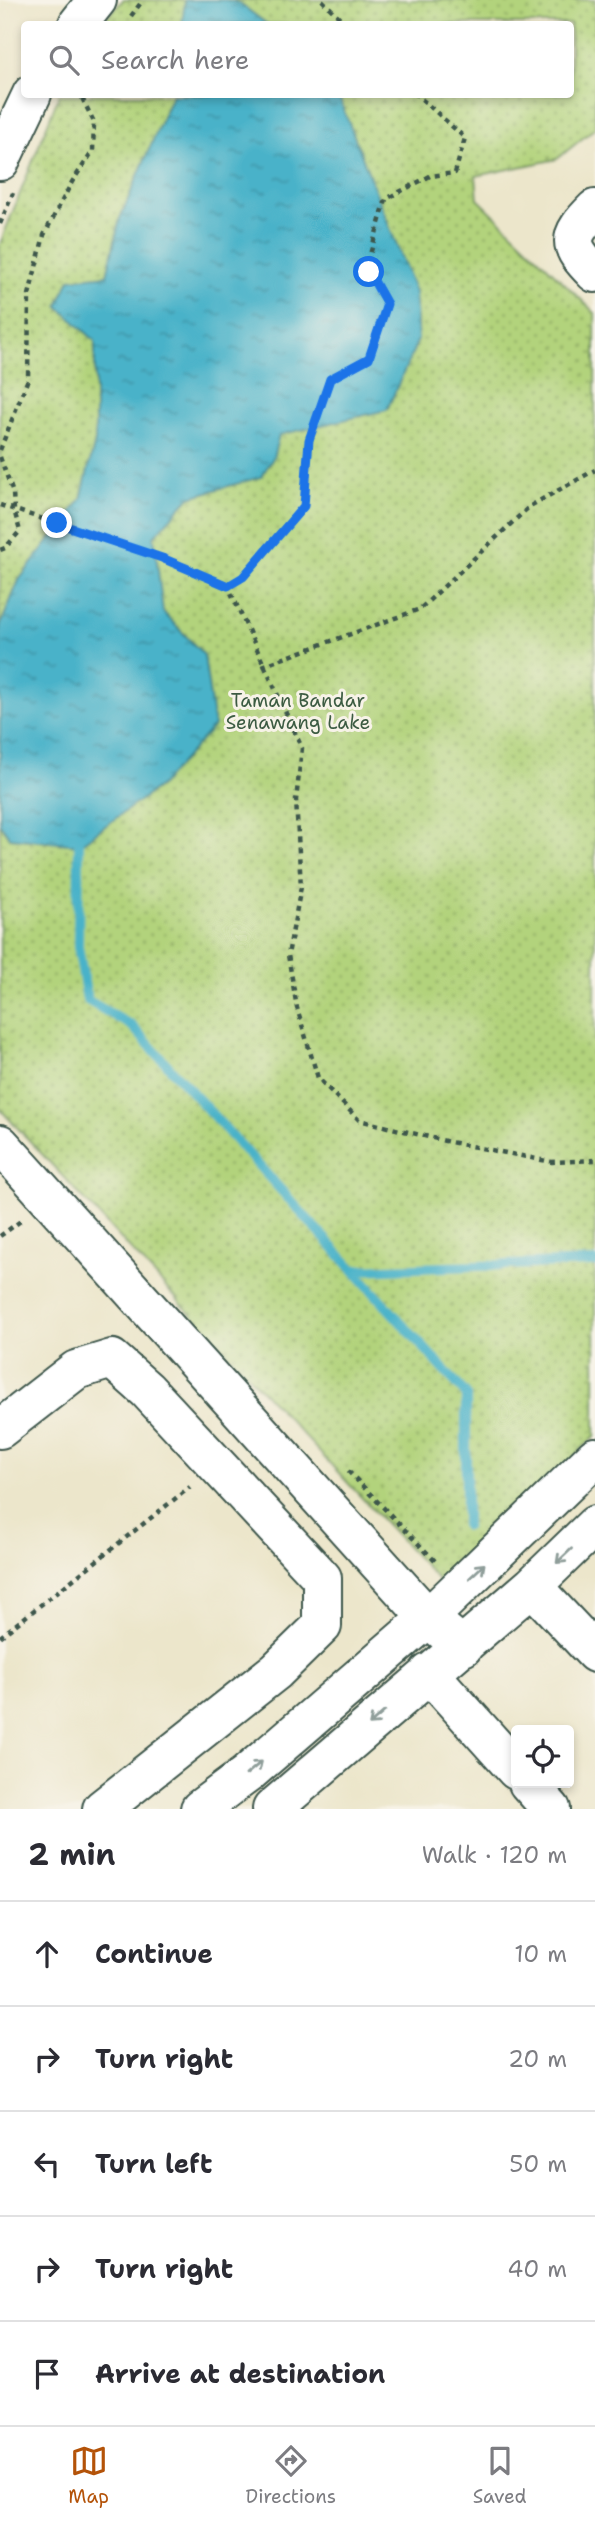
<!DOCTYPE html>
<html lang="en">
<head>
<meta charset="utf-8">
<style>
	:root { --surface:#fff; --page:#f7f7f7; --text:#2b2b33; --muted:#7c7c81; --line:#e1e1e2; --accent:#b45309 }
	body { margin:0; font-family:"Shantell Sans",sans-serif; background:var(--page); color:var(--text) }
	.controls { position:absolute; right:21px; bottom:21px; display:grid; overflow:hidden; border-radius:7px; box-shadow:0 4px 10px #0003 }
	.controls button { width:63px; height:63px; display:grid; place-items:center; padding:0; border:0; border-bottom:2px solid var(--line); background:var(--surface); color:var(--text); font:35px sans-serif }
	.stop { position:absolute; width:21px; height:21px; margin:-16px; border:5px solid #1a73e8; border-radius:50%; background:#fff }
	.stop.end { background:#1a73e8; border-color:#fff; box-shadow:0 2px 7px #0008 }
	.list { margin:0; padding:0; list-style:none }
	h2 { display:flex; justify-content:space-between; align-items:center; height:91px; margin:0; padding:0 28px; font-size:30px }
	h2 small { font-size:23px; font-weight:400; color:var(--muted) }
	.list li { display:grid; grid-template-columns:46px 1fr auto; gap:21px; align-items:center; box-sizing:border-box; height:105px; padding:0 28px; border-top:2px solid var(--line) }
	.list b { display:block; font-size:26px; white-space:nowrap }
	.list em { font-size:23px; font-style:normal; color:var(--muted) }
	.icon { flex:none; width:38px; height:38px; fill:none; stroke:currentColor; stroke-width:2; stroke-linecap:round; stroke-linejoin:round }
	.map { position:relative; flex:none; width:595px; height:1809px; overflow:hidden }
	.search { position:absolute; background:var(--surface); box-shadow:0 4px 10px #0003; left:21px; right:21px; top:21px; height:77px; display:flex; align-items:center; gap:18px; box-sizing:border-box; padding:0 24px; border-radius:7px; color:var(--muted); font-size:26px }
	.sheet { height:616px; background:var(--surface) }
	nav { display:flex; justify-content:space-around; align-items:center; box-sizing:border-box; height:98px; border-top:2px solid var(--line); background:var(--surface); font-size:19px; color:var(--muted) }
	nav a { display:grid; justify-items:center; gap:4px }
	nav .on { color:var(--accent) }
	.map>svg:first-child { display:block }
</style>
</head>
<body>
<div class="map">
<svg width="595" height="1809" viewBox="0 0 595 1809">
	<defs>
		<pattern id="grass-dots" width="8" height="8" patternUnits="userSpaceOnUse" patternTransform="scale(1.75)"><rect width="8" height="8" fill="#b2d37b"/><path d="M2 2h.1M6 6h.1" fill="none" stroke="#90ac66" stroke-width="1.8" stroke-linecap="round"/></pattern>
		<pattern id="water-ripples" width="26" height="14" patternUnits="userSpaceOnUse" patternTransform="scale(1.75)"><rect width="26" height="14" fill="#4ab2c9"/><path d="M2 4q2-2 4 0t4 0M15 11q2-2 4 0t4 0" fill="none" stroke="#3d92a4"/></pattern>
	</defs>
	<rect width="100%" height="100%" fill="#f7f3e8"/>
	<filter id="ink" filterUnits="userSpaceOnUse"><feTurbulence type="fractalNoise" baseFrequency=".0143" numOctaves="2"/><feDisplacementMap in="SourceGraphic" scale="14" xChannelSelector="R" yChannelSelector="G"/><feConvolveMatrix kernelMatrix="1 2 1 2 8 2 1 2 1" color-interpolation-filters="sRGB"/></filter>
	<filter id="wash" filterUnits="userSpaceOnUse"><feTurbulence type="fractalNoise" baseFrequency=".00686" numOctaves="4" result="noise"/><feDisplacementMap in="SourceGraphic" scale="28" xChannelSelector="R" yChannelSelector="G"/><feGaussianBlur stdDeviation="1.57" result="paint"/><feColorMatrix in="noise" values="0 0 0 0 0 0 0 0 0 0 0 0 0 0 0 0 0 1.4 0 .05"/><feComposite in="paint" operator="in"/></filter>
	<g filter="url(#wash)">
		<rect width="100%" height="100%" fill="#ece6cb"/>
		<path fill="url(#grass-dots)" stroke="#688858" stroke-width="2" d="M123 0H595V128L557 159 476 176 478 199 595 313V1436L442 1584 0 1109V244L59 95 570 94V24H101Z"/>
		<path fill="url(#water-ripples)" stroke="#34787e" stroke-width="2" d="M185 0H226L239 3 267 24H182Z
			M172 95H338L415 292 418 340 387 410 279 435 273 458 261 477 190 497 154 536 163 612 204 655 214 726 160 786 79 845 10 838 0 824V626L19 580 81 499 95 441V341L58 306 70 279 107 275 120 218Z"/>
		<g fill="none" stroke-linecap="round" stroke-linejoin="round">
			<path stroke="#4ab2c9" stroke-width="10" d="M79 845 78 946 87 1000 132 1026 466 1394V1526
				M354 1270 595 1262"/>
		</g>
	</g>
	<g filter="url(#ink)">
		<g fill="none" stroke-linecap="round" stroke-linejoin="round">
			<g stroke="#3e564b" stroke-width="42">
				<path id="minor" d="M78 24 97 0
					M0 161 32 94
					M595 209C567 237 567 245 595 273
					M0 1144 428 1618 463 1647
					M0 1429 76 1370 112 1359 147 1390 322 1578V1626L276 1671 102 1809
					M532 1586 595 1653
					M429 1673 516 1770
					M528 1783 551 1809
					M200 1809 247 1774 428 1618 595 1457
					M272 1809 532 1586 595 1525"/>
			</g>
			<path stroke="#3e564b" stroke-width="4.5" stroke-dasharray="5 5" stroke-linecap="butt" d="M322 0 346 24
				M131 16 143 0
				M0 224 13 193
				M0 450 28 379 29 295 44 235 72 182 93 151 94 122 80 94
				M0 457 13 493 14 510 20 531 5 548 0 550
				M0 505 162 558 228 586 302 748 296 800 301 887 288 955 297 1008 318 1078 359 1120 445 1141 552 1162 595 1160
				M228 586 243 577 304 506 309 440 330 379 369 358 387 304 367 265 386 199 430 176 455 173 465 138 416 94
				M262 666 420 609 530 506 595 470
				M0 1236 22 1220
				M348 1471 437 1563
				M0 1637 190 1487"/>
			<use href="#minor" stroke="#fff" stroke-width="38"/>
		</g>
		<defs><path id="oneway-shaft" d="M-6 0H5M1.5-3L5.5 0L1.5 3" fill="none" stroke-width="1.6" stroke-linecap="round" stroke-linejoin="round" transform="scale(1.75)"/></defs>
		<g stroke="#8f9e9a">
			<use href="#oneway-shaft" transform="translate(564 1556) rotate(136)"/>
			<use href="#oneway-shaft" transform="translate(477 1571) rotate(-43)"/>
			<use href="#oneway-shaft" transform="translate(377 1718) rotate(139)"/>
			<use href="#oneway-shaft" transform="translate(254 1768) rotate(-40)"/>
		</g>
	</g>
	<g fill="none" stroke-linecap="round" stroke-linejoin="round" filter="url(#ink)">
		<path stroke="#1a73e8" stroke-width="9" d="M57 523 162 558 228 586 243 577 304 506 309 440 330 379 369 358 387 304 369 272"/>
	</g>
	<g text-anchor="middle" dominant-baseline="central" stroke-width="6" stroke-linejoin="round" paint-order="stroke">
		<g font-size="19" fill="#3c5b42" stroke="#f7f3e8">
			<text x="298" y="700">Taman Bandar<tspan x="298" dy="22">Senawang Lake</tspan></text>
		</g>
	</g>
</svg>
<div class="controls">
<button><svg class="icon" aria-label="locate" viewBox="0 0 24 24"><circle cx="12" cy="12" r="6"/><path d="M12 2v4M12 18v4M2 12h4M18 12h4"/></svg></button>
</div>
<div class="stop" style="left:369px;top:272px"></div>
<div class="stop end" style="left:57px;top:523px"></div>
<div class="search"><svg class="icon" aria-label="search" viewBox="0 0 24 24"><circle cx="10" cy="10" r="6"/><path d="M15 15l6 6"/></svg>Search here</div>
</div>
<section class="sheet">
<h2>2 min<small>Walk · 120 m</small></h2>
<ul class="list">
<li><svg class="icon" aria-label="ahead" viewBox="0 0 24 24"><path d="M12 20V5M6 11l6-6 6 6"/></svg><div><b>Continue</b></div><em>10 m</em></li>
<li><svg class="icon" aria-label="right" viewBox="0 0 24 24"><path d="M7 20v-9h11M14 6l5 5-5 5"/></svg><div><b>Turn right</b></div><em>20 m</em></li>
<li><svg class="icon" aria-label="left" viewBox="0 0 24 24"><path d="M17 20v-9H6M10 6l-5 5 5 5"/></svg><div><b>Turn left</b></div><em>50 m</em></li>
<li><svg class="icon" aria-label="right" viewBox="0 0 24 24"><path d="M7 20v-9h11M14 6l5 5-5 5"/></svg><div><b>Turn right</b></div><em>40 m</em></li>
<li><svg class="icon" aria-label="arrive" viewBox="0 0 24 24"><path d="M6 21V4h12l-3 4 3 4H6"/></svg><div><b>Arrive at destination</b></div></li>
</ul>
</section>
<nav>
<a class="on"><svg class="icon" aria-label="map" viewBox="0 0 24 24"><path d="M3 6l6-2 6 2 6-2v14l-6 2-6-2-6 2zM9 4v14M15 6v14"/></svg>Map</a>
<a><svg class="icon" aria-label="directions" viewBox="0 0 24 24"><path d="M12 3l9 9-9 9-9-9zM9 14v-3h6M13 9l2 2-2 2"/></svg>Directions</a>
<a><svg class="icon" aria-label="saved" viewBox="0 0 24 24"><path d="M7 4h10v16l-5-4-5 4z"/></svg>Saved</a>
</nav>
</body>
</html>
